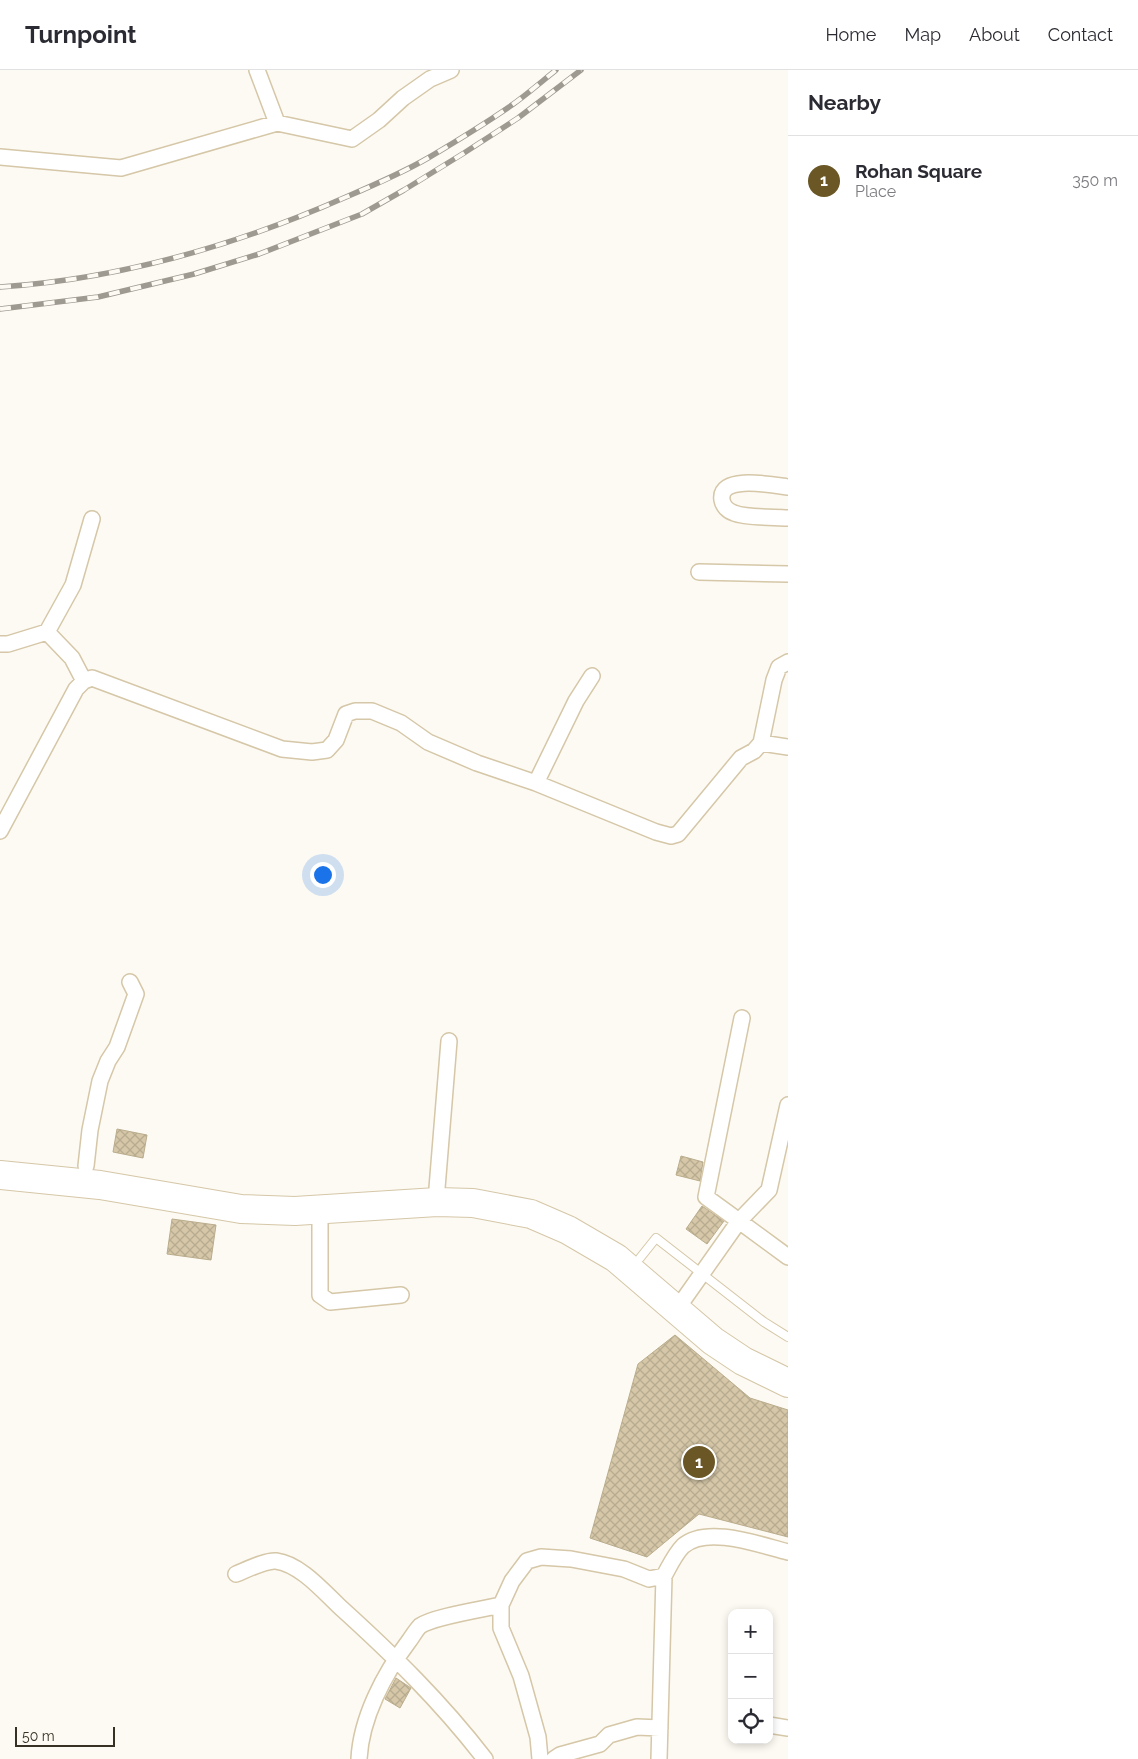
<!DOCTYPE html>
<html lang="en">
<head>
<meta charset="utf-8">
<style>
	:root { --surface:#fff; --page:#f2f2f3; --text:#2b2b33; --muted:#7c7c81; --line:#e1e1e2; --accent:#6a5725 }
	body { margin:0; font-family:Raleway,sans-serif; background:var(--page); color:var(--text) }
	.controls { position:absolute; right:15px; bottom:15px; display:grid; overflow:hidden; border-radius:10px; box-shadow:0 2px 8px #0003 }
	.controls button { width:45px; height:45px; display:grid; place-items:center; padding:0; border:0; border-bottom:1px solid var(--line); background:var(--surface); color:var(--text); font:25px sans-serif }
	.scale { position:absolute; left:15px; bottom:12px; width:100px; box-sizing:border-box; padding-left:5px; border:2px solid #363124; border-top:0; font-size:14px; line-height:18px; white-space:nowrap; color:#363124; -webkit-text-stroke:4px #fdfaf3; paint-order:stroke }
	.you { position:absolute; left:322px; top:804px; width:18px; height:18px; margin:-12px; border:4px solid #fff; border-radius:50%; background:#1a73e8; box-shadow:0 0 0 8px #1a73e833 }
	.badge { display:grid; place-items:center; width:32px; height:32px; border-radius:50%; background:var(--accent); color:#fff; font-size:16px; font-weight:700 }
	.pin { position:absolute; translate:-50% -50%; border:2px solid #fff; box-shadow:0 1px 5px #0006 }
	.list { margin:0; padding:0; list-style:none }
	h2 { display:flex; justify-content:space-between; align-items:center; height:65px; margin:0; padding:0 20px; font-size:21px }
	h2 small { font-size:16px; font-weight:400; color:var(--muted) }
	.list li { display:grid; grid-template-columns:32px 1fr auto; gap:15px; align-items:center; box-sizing:border-box; height:90px; padding:0 20px; border-top:1px solid var(--line) }
	.list b { display:block; font-size:19px; white-space:nowrap }
	.list p { margin:0; font-size:16px; white-space:nowrap; color:var(--muted) }
	.list em { font-size:16px; font-style:normal; color:var(--muted) }
	.icon { flex:none; width:28px; height:28px; fill:none; stroke:currentColor; stroke-width:2; stroke-linecap:round; stroke-linejoin:round }
	.map { position:relative; flex:none; width:788px; height:1689px; overflow:hidden }
	header { display:flex; align-items:center; gap:30px; box-sizing:border-box; height:70px; padding:0 25px; background:var(--surface); border-bottom:1px solid var(--line) }
	header strong { font-size:24px }
	nav { display:flex; gap:28px; margin-inline-start:auto; font-size:18px }
	main { display:flex }
	aside { flex:1; background:var(--surface) }
	.map>svg:first-child { display:block }
</style>
</head>
<body>
<header>
<strong>Turnpoint</strong>
<nav><a>Home</a><a>Map</a><a>About</a><a>Contact</a></nav>
</header>
<main>
<div class="map">
<svg width="788" height="1689" viewBox="0 0 788 1689">
	<defs>
		<pattern id="building-cross-hatch" width="8" height="8" patternUnits="userSpaceOnUse" patternTransform="scale(1.25)"><rect width="8" height="8" fill="#d5c7a7"/><path d="M0 0l8 8M0 8l8-8" fill="none" stroke="#b7ab90"/></pattern>
	</defs>
	<rect width="100%" height="100%" fill="#fdfaf3"/>
	<path fill="url(#building-cross-hatch)" stroke="#baad8d" d="M117 1059 147 1065 143 1088 113 1082Z
		M681 1086 703 1092 700 1111 676 1105Z
		M702 1136 724 1151 707 1174 686 1159Z
		M172 1149 216 1155 211 1190 167 1184Z
		M675 1265 750 1328 788 1340V1467L699 1444 647 1487 590 1468 638 1294Z
		M396 1608 411 1618 400 1638 385 1629Z"/>
	<g fill="none" stroke-linecap="round" stroke-linejoin="round">
		<g stroke="#d5c7a7" stroke-width="10">
			<path id="lane" d="M640 1188 656 1168 764 1252 788 1267"/>
		</g>
		<g stroke="#d5c7a7" stroke-width="18">
			<path id="street" d="M257 0 277 53
				M0 87 121 98 277 53 352 69 379 50 403 28 430 9 451 0
				M788 417C773 415 718 404 722 430 723 436 728 441 734 443 746 448 774 447 788 448
				M699 502 788 504
				M47 562 72 588 84 611
				M0 574H8L47 562 73 515 92 449
				M761 673 788 677
				M536 713 576 631 592 606
				M0 761 76 619 84 611 92 608 282 679 312 682 327 680 336 670 346 644 355 641H372L401 653 428 672 477 693 536 713 656 762 671 766 678 764 741 688 754 681 761 673 774 610 779 597 788 592
				M742 948 706 1127 739 1151 769 1120 788 1035
				M86 1096 90 1060 100 1011 108 991 117 977 136 924 130 912
				M437 1118 449 971
				M320 1140V1225L330 1232 401 1225
				M684 1229 739 1151 788 1187
				M236 1504C246 1500 266 1490 276 1491 300 1494 323 1521 340 1537 393 1585 441 1632 485 1689
				M769 1655 788 1658
				M359 1689C361 1648 384 1604 409 1571 412 1567 416 1560 420 1556 432 1547 484 1539 501 1535
				M540 1689 538 1667 521 1606 501 1558V1535L512 1511 527 1491 541 1487 571 1489 624 1499 649 1509 664 1506C669 1497 675 1484 683 1476 707 1455 760 1475 788 1482
				M554 1689 560 1685 600 1674 609 1665 637 1657 660 1658
				M659 1689 664 1506"/>
		</g>
		<g stroke="#d5c7a7" stroke-width="30">
			<path id="highway" d="M0 1105 100 1115 241 1139 295 1141 437 1132 473 1133 531 1144 568 1160 616 1188 713 1271 743 1291 788 1313"/>
		</g>
		<use href="#lane" stroke="#fff" stroke-width="8"/>
		<use href="#street" stroke="#fff" stroke-width="15"/>
		<use href="#highway" stroke="#fff" stroke-width="28"/>
		<g stroke="#9e9a91" stroke-width="5.5">
			<path id="rail" d="M0 217C120 209 237 175 346 127 374 115 402 103 428 88 455 72 483 55 509 37 525 26 541 12 556 0
				M0 239 98 227 194 204 259 184 362 144 404 120 464 83 518 48 581 0"/>
		</g>
		<use href="#rail" stroke="#fdfaf3" stroke-width="4" stroke-dasharray="11" stroke-linecap="butt"/>
	</g>
</svg>
<div class="controls">
<button>+</button>
<button>−</button>
<button><svg class="icon" aria-label="locate" viewBox="0 0 24 24"><circle cx="12" cy="12" r="6"/><path d="M12 2v4M12 18v4M2 12h4M18 12h4"/></svg></button>
</div>
<div class="scale">50 m</div>
<div class="you"></div>
<div class="pin badge" style="left:699px;top:1392px">1</div>
</div>
<aside>
<h2>Nearby<small></small></h2>
<ul class="list">
<li><span class="badge">1</span><div><b>Rohan Square</b><p>Place</p></div><em>350 m</em></li>
</ul>
</aside>
</main>
</body>
</html>
